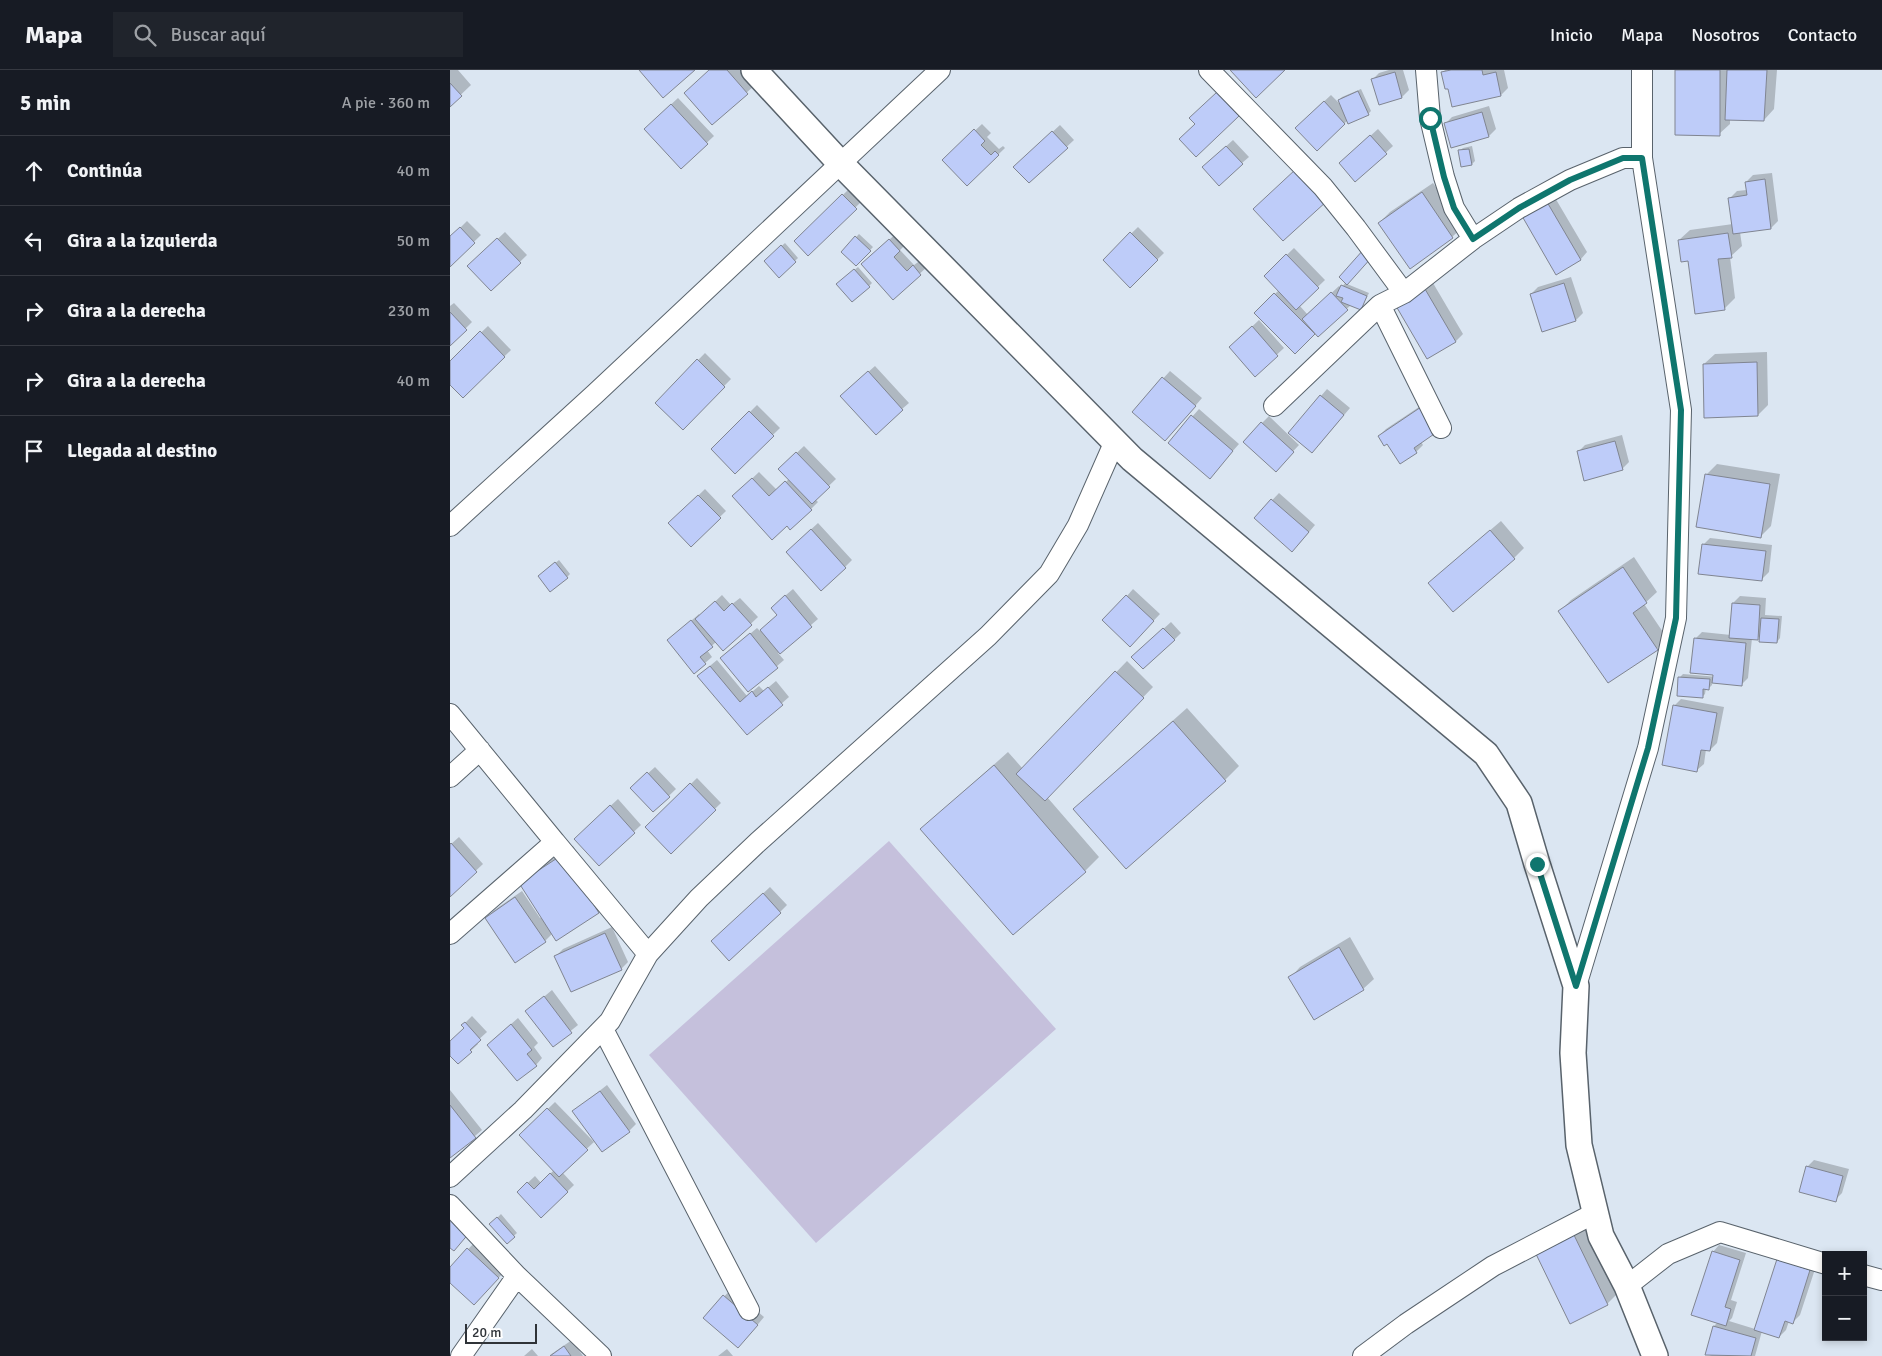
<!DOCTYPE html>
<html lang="es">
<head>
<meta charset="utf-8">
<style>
	:root { --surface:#171b24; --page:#20242c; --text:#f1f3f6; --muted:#9ea1a6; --line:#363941 }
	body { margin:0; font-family:Signika,sans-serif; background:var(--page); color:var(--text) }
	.controls { position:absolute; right:15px; bottom:15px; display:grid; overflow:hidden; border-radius:0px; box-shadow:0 2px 8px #0003 }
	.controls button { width:45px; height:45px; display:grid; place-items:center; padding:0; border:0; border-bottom:1px solid var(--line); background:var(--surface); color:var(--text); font:25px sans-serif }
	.scale { position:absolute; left:15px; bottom:12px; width:72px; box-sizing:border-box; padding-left:5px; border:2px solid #2f3338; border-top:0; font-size:14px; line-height:18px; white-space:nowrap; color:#2f3338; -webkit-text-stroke:4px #fff; paint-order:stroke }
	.stop { position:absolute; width:15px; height:15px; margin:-11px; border:4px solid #0f766e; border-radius:50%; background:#fff }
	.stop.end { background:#0f766e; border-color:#fff; box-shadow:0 1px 5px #0008 }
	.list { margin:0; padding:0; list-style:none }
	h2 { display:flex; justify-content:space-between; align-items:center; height:65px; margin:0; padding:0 20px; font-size:21px }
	h2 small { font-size:16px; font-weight:400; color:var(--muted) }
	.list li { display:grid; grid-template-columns:32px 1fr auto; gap:15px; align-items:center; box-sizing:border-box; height:70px; padding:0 20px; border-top:1px solid var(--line) }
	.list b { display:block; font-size:19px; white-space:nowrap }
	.list em { font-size:16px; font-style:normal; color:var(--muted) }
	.icon { flex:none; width:28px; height:28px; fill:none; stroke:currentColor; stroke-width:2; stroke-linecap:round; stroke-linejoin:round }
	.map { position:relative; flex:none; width:1432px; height:1286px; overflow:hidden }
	header { display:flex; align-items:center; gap:30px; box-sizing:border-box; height:70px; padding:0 25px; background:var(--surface); border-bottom:1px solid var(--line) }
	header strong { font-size:24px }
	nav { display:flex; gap:28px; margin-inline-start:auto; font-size:18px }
	.search { width:350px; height:45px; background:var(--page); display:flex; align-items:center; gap:12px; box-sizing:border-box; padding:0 18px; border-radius:0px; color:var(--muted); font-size:19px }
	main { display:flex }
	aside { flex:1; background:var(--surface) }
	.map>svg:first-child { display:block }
</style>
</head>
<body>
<header>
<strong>Mapa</strong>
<div class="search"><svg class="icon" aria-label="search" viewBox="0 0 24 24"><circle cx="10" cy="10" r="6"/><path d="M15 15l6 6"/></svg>Buscar aquí</div>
<nav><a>Inicio</a><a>Mapa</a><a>Nosotros</a><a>Contacto</a></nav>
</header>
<main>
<aside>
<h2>5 min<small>A pie · 360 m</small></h2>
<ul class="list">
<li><svg class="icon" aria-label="ahead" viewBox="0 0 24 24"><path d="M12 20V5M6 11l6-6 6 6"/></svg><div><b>Continúa</b></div><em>40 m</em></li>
<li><svg class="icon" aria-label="left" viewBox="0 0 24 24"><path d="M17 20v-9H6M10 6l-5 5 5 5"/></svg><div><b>Gira a la izquierda</b></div><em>50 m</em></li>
<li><svg class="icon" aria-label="right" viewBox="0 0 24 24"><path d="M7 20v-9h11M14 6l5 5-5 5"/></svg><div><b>Gira a la derecha</b></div><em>230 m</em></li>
<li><svg class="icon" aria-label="right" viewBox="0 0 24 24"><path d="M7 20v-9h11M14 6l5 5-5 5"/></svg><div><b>Gira a la derecha</b></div><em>40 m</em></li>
<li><svg class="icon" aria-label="arrive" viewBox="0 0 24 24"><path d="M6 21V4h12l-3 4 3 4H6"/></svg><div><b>Llegada al destino</b></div></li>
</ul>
</aside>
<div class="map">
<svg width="1432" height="1286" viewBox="0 0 1432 1286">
	<rect width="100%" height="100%" fill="#dbe6f2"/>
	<path fill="#c5c0dc" d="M439 771 606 959 366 1173 199 985Z"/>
	<path fill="#0003" d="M0 0H8L21 15 0 35Z
		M260 0H290L304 16 262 53Z
		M939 0H953L959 20 952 27 929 34 922 10 929 3Z
		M995 0H1054L1058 18 1051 25 999 18 993 3Z
		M1227 0H1327L1324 39 1314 50 1280 48V54L1269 64Z
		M911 19 921 41 918 44 898 50 867 79 853 51 881 25 891 35 889 30 892 27Z
		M228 28 264 66 231 97 202 52Z
		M1039 36 1046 59 1039 66 1002 76 996 53 1002 47Z
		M532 54 541 63 537 67 549 79 553 76 555 78 517 115 494 90Z
		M610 55 624 70 579 112 572 90Z
		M928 59 943 76 906 110 898 86Z
		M783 70 799 87 792 93 761 90Z
		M1022 76 1025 91 1022 94 1012 96 1009 81 1013 78Z
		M1322 103 1328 151 1321 158 1290 162 1292 176 1280 187 1285 228 1274 239 1239 190 1229 170 1240 160 1283 154 1280 128 1287 121 1297 120 1296 112 1303 105Z
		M983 113 1013 157 1002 167 929 153 940 142Z
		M400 118 412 131 358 184 346 171Z
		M1104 126 1137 182 1131 189 1107 203 1074 147Z
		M17 151 31 165 0 195V168Z
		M688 157 714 183 680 216 654 190Z
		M55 162 77 185 41 220 19 196Z
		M447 163 456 174 450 180 464 195 471 190 477 197 443 228 419 187Z
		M409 164 423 177 406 195 392 182Z
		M335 173 348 188 329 206 315 191Z
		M844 178 875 210 849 235 858 245 889 216 891 218 896 212 897 214 919 223 911 239 901 235 868 265 865 262 845 282 805 243 829 220 815 206Z
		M408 197 422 213 419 216 391 211Z
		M1121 207 1133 243 1126 250 1093 261 1081 224 1088 217Z
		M983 213 1013 264 1006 271 978 287 948 236Z
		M4 233 22 252 0 274V236Z
		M809 250 834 278 805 305 787 271Z
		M38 256 61 280 13 326 0 313V292Z
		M1317 282 1318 335 1308 345 1254 294 1265 284Z
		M255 283 281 309 233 358 207 332Z
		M425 296 459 333 452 339 399 319Z
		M720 301 752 328 722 363 683 342Z
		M877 319 900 338 869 375 871 326Z
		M978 331 971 372 973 375 966 382 937 372 929 366 936 359Z
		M307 335 330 358 285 402 263 379Z
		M749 339 789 374 766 400 719 373Z
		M819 346 849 375 832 393 812 353Z
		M1172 365 1179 392 1172 399 1128 382 1135 375Z
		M354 376 386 409 365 429 368 432 361 439 290 420 309 402 327 420 339 409 330 399Z
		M1267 394 1330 404 1321 456 1311 466 1256 405Z
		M255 419 276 441 241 475 220 453Z
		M829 423 865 455 849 474 805 448Z
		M1051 451 1074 478 1064 488 990 503Z
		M368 453 402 490 395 497 344 475Z
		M1260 468 1322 475 1319 502 1312 509 1253 475Z
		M1184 487 1207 522 1194 534 1217 568 1207 579 1110 541 1121 530Z
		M109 490 120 504 117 507 93 503Z
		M343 519 368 549 328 583 334 590 298 621 271 588 307 558 310 561 328 545 329 531Z
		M683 519 710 544 687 568 677 526Z
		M272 525 281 535 290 528 308 547 273 580 266 572 257 580 262 587 255 593 219 570 249 544 250 546Z
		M1290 526 1316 528 1315 545 1332 546 1330 568 1327 572 1311 565 1307 568H1302L1298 608 1291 615 1262 612V615L1259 618H1256L1255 624 1252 627 1230 607 1233 604 1268 607 1245 569 1252 562 1281 565 1283 533Z
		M721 552 731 563 724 570 690 580Z
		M267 590 297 626 309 616 314 621 326 611 339 627 297 664 255 600Z
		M677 591 703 617 597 727 649 787 635 801 472 759 558 682 573 699Z
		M1231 629 1274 637 1267 673 1260 680 1256 679 1254 694 1247 700 1224 636Z
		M737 638 789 696 775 710 638 726Z
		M205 697 226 719 203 741 182 718Z
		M247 708 271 733 221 782 197 757Z
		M168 729 191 755 149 795 132 762Z
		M9 767 33 794 0 825V775Z
		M123 776 159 832 148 842 103 863 95 871 36 848 43 841 72 821 90 848 92 847 81 802Z
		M320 817 337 835 330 842 269 865Z
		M162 857 178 892 171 899 106 886 113 879Z
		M900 867 924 909 913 919 840 908 850 897Z
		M102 920 128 955 103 975 77 941Z
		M22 946 37 962 26 972 28 974 8 993 0 984V973L16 958 13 955Z
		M68 948 88 973 84 977 92 988 86 995 45 968Z
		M157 1015 186 1054 179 1061 124 1041Z
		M0 1020 32 1060 0 1087Z
		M105 1032 144 1072 112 1102 124 1115 91 1147 68 1122 85 1106 91 1113 104 1100 71 1065Z
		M1364 1090 1399 1099 1392 1123 1385 1130 1357 1097Z
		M51 1144 67 1163 57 1172 41 1154Z
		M1134 1154 1168 1223 1157 1234 1087 1182Z
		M25 1172 55 1201 24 1234 0 1211V1198Z
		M1269 1175 1296 1183 1281 1230 1287 1232 1282 1248 1279 1251 1305 1259 1328 1190 1367 1193 1350 1245 1343 1252 1339 1251 1336 1260 1329 1267 1312 1261 1305 1286H1262L1256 1284 1264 1256 1268 1252 1263 1182Z
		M281 1219 314 1247 295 1270 255 1248Z
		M122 1270 133 1286H100V1285Z
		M82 1279 88 1286H74Z
		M277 1279 283 1286H268Z"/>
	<path fill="#beccf9" stroke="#808591" d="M189 0H245L213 28Z
		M259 0H277L298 24 262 55 234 23Z
		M780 0H835L806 28Z
		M1001 0H1032L1033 5 1046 2 1051 26 1002 37 998 19H995L991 2Z
		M1225 0H1270V66L1225 65Z
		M1277 0H1317L1314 51 1275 50Z
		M945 2 952 28 929 35 921 9Z
		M0 13 12 26 0 37Z
		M908 21 919 45 898 54 888 30Z
		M767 22 789 46 746 87 729 69 745 54 739 48Z
		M874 31 895 54 867 81 845 58Z
		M221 34 258 74 231 99 194 59Z
		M1032 42 1039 67 1001 78 994 53Z
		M524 59 535 71 531 75 541 85 545 81 549 85 517 116 492 90Z
		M602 61 618 78 579 113 563 97Z
		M920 65 937 84 905 112 889 93Z
		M776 76 793 94 769 116 752 97Z
		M1019 79 1022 95 1011 97 1008 80Z
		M846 99 877 131 833 171 803 139Z
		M1315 109 1321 159 1283 164 1278 128 1297 125 1295 112Z
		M972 122 1003 168 960 199 928 153Z
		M392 124 407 139 358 186 344 171Z
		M1097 132 1131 190 1106 205 1072 146Z
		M10 157 25 173 0 197V166Z
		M680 162 708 190 680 218 653 190Z
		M1278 163 1282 188 1268 189 1275 240 1245 244 1238 191 1231 192 1228 170Z
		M405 166 421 181 406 196 391 182Z
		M47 168 71 193 41 221 17 196Z
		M439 169 450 181 444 187 457 201 463 195 471 205 443 230 411 194Z
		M331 175 346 192 329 208 314 191Z
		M914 179 922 187 897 215 889 207Z
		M836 184 869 218 846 240 814 206Z
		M404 199 420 217 402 232 386 214Z
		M1114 213 1126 251 1092 262 1080 224Z
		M891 215 917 226 911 240 891 232 893 228 886 226Z
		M975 219 1006 272 977 289 946 236Z
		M881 222 898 240 868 267 852 249Z
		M824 223 865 264 845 284 804 243Z
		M0 242 17 260 0 276Z
		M802 256 828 286 805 307 779 277Z
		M30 261 55 287 13 328 0 315V291Z
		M247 289 275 317 233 360 205 333Z
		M1307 292 1308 346 1254 348 1253 294Z
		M418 301 453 340 426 365 390 326Z
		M712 307 746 336 715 371 682 342Z
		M870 325 894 345 862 383 838 363Z
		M971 337 987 362 964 378 967 383 950 394 937 374 934 376 928 366Z
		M299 341 324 366 285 404 261 379Z
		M741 345 783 381 760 409 718 373Z
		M811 352 844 382 826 402 793 372Z
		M1165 371 1173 400 1134 411 1127 381Z
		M346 382 380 417 362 434 328 399Z
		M1255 404 1320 414 1311 468 1246 457Z
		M302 408 319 426 335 411 362 440 340 460 337 456 322 470 282 426Z
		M248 425 271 448 241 477 218 453Z
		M821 429 859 462 842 482 804 448Z
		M361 459 396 498 371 521 336 482Z
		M1040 460 1065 489 1003 542 978 513Z
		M1252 474 1316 481 1312 511 1248 504Z
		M105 492 118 508 100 522 88 506Z
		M1173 497 1197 533 1183 543 1208 580 1158 613 1108 541Z
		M335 525 362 557 330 584 310 560 327 545 321 538Z
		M676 525 704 551 680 577 652 550Z
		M265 531 274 541 282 533 302 555 273 581 245 549Z
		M1282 533 1310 535 1308 570 1279 568Z
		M1311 548 1329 549 1327 573 1309 572Z
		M241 550 263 577 250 587 256 594 244 604 217 570Z
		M713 558 725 570 693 599 681 587Z
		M300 563 328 598 298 622 270 588Z
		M1244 568 1296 573 1292 616 1262 613 1263 605 1240 603Z
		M260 596 290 632 302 621 306 627 318 617 333 635 297 665 247 606Z
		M665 601 694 628 595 731 566 704Z
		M1228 607 1260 609 1259 620 1253 619V628L1227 626Z
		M1223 635 1267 643 1260 681 1251 680 1247 702 1212 695Z
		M723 651 776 711 676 799 623 739Z
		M544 695 636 802 563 865 470 759Z
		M197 702 220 727 203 742 180 718Z
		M240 713 266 740 221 784 195 757Z
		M160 735 185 763 149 796 124 769Z
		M1 773 27 802 0 827V774Z
		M112 785 149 843 106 871 69 813Z
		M313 823 331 843 279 891 261 871Z
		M65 827 96 872 65 893 35 848Z
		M155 863 172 900 121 922 104 886Z
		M889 877 914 920 864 950 838 907Z
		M94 926 122 963 103 977 75 941Z
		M15 952 31 970 20 980 22 982 8 994 0 986V971L14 958 11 955Z
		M61 954 82 980 77 984 87 996 67 1011 37 975Z
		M150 1021 180 1062 152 1082 122 1041Z
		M0 1035 26 1068 0 1088Z
		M97 1038 138 1080 109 1107 69 1065Z
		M1356 1096 1393 1106 1386 1132 1349 1122Z
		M100 1103 118 1122 91 1148 67 1122 77 1112 84 1119Z
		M0 1145 20 1162 4 1181 0 1178Z
		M47 1147 65 1167 57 1174 39 1154Z
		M1123 1163 1158 1235 1120 1254 1085 1182Z
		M17 1178 49 1208 24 1235 0 1213V1197Z
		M1262 1181 1290 1190 1275 1237 1281 1239 1276 1256 1241 1245Z
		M1327 1189 1360 1200 1343 1254 1335 1251 1329 1268 1304 1260Z
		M273 1225 308 1255 288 1278 253 1248Z
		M1263 1256 1306 1268 1301 1286 1255 1285Z
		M114 1276 121 1286H100Z"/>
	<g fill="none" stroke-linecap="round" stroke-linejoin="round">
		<g stroke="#59636c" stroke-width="22">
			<path id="minor" d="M759 0 873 117 906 158 954 223
				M976 0 980 48 994 107 1004 138 1023 169
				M824 336 930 235
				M991 358 930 235 954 223 1023 169 1069 138 1120 110 1173 88H1192
				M0 456 145 324 490 0
				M0 644 105 772 0 864
				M0 707 30 680
				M105 772 198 884
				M1126 916 1198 678 1226 548 1231 340 1192 88V0
				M153 959 299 1240
				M0 1107 73 1040 160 951 198 884 249 828 308 772 538 566 599 504 628 455 665 371
				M0 1135 67 1206 151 1286
				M1413 1205 1432 1210
				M1177 1216 1218 1184 1270 1162 1376 1194
				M11 1286 67 1206
				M913 1286 956 1254 1043 1196 1145 1143"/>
		</g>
		<g stroke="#59636c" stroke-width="28">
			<path id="tertiary" d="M304 0 390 93 682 389 1036 684 1069 733 1087 794 1126 916 1123 983 1129 1075 1151 1166 1177 1216 1205 1286"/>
		</g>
		<use href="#minor" stroke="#fff" stroke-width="20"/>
		<use href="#tertiary" stroke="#fff" stroke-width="25"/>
	</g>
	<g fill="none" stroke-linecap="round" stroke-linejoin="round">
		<path stroke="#0f766e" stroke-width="6" d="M980 48 994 107 1004 138 1023 169 1069 138 1120 110 1173 88H1192L1231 340 1226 548 1198 678 1126 916 1087 794"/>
	</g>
</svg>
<div class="controls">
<button>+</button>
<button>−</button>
</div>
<div class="scale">20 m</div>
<div class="stop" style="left:980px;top:48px"></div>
<div class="stop end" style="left:1087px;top:794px"></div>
</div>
</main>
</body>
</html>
